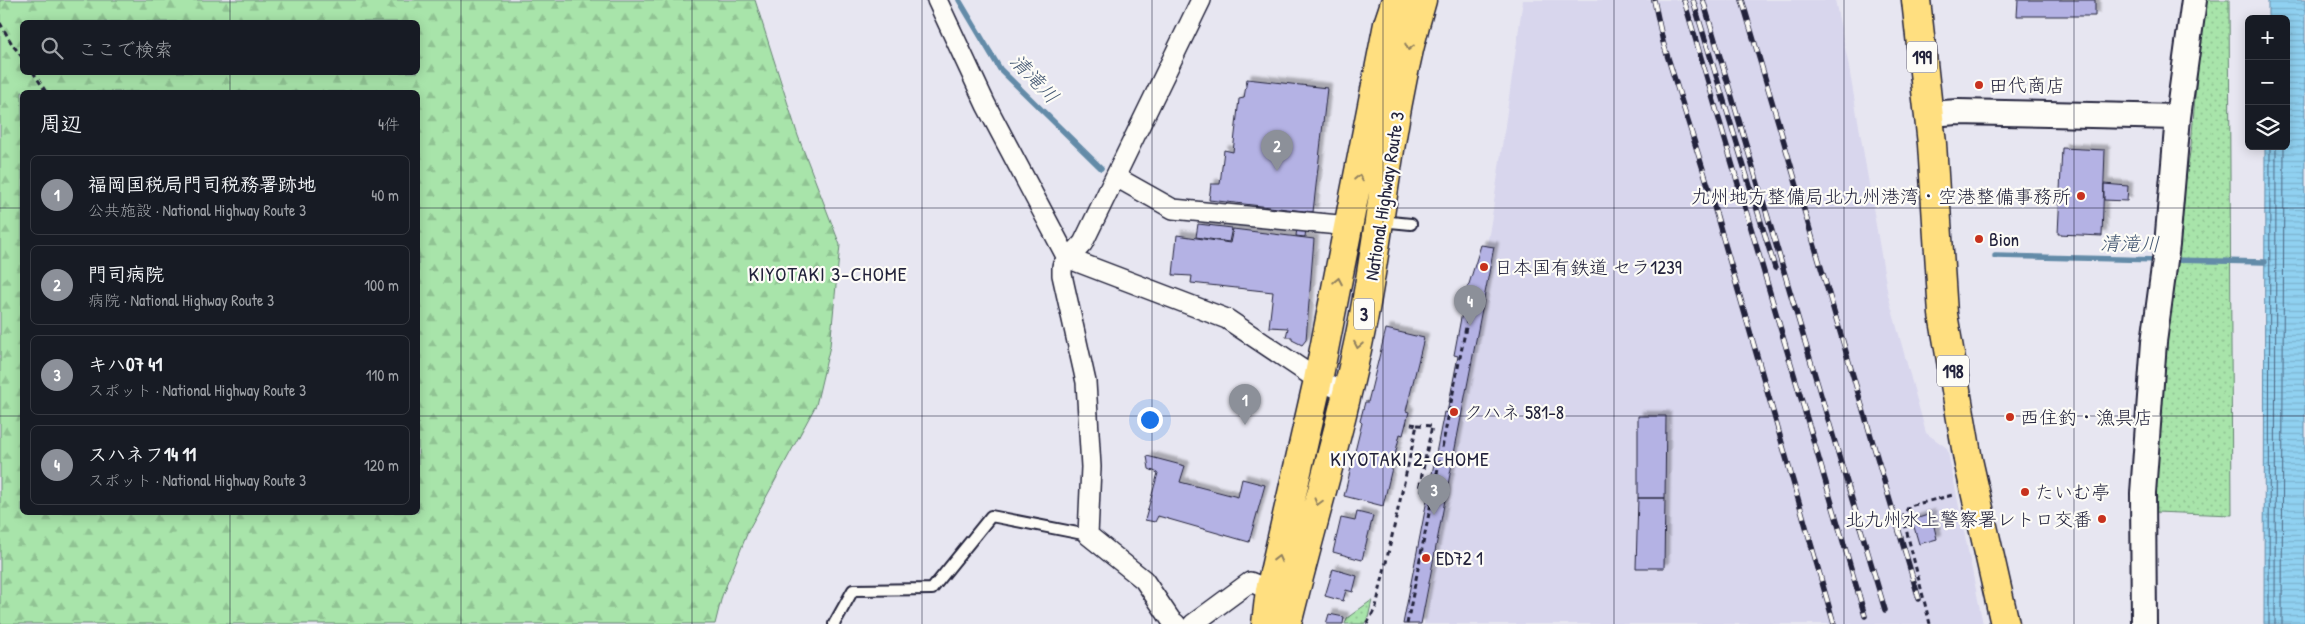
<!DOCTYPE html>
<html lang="ja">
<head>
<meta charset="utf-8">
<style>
	:root { --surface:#171b24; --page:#242831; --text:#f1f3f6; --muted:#9ea1a6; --line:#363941; --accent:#8c9099 }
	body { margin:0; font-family:"Patrick Hand","Klee One",sans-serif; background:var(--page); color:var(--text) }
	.controls { position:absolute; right:15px; top:15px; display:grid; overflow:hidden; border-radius:8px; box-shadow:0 2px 12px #0003 }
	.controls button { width:45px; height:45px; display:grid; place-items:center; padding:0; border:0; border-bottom:1px solid var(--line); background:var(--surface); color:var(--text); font:25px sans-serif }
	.you { position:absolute; left:1149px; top:419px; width:18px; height:18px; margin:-12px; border:4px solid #fff; border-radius:50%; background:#1a73e8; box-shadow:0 0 0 8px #1a73e833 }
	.badge { display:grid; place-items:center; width:32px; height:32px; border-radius:50%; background:var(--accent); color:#fff; font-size:16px; font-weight:700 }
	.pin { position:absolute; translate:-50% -41px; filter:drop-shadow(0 1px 2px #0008) }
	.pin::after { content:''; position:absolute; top:26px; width:18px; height:15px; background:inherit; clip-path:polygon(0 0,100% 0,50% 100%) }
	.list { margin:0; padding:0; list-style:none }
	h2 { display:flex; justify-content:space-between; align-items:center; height:65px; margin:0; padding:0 20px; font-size:21px }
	h2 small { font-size:16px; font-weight:400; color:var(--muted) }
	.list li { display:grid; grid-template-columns:32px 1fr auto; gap:15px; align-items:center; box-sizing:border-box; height:80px; margin:0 10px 10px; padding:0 10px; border:1px solid var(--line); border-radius:8px }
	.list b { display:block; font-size:19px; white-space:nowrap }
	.list p { margin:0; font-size:16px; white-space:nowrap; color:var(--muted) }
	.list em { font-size:16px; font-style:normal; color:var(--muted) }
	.icon { flex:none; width:28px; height:28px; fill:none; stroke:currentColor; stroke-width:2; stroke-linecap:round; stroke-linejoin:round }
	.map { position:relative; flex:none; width:2305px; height:624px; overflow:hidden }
	.search { position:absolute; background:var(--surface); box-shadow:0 2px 12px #0003; left:20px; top:20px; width:400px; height:55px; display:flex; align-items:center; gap:12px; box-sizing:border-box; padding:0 18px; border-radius:8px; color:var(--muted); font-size:19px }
	.panel { position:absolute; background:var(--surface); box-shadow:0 2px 12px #0003; left:20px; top:90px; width:400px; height:425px; border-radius:8px }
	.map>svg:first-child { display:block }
</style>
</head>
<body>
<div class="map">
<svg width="2305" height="624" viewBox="0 0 2305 624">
	<defs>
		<pattern id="grass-dots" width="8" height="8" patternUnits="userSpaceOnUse" patternTransform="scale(1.25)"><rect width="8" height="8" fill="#a8e4aa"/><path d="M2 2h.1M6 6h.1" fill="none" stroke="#90c393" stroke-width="1.8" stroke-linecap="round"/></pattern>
		<pattern id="forest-firs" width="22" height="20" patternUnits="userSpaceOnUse" patternTransform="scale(1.25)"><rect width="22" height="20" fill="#a8e4aa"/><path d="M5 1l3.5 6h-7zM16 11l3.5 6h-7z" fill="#90c393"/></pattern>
		<pattern id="water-rules" width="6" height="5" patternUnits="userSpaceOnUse" patternTransform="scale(1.25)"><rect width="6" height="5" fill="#90d1f1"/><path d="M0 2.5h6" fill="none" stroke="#7cb3d0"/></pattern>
		<filter id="shadow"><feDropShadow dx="4.5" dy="-4.5" stdDeviation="1" flood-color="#0004"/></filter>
	</defs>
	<rect width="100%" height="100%" fill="#e7e6f1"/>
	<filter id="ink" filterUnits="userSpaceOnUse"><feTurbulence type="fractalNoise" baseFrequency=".02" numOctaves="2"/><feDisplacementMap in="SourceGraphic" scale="10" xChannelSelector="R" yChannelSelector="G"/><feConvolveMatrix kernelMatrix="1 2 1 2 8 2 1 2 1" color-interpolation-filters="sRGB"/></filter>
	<g filter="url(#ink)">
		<path fill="#d8d6ed" d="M1523 0H1835L1848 62 1888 295 1926 433 1947 448 1983 624H1424L1492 216Z"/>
		<path fill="url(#grass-dots)" stroke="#658372" d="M2203 0H2229L2232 515 2155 512 2157 388 2171 273 2191 146Z
			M1372 600 1368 618 1364 624H1345L1347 618Z"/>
		<path fill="url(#forest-firs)" stroke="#658372" fill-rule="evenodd" d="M0 0H755L798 136 840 245 830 346 816 405 749 529 722 596 715 624H0ZM22 22H418V72H22ZM22 92H418V512H22Z"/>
		<path fill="url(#water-rules)" stroke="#648ba8" d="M2268 0H2305V624H2264L2265 146H2286V19H2268Z"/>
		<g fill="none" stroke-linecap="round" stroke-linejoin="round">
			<path stroke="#4e6884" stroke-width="1" d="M2269 624 2270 146
				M2275 624 2276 146
				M2282 624 2284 146"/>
			<path stroke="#648ba8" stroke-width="5.5" d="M959 0 1000 69 1101 168
				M1995 256 2160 260
				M2170 260 2265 262"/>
		</g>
		<path fill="#b4b2e4" stroke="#22223b" filter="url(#shadow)" d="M2018 0H2095V16H2017Z
			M1247 79 1327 88 1313 212 1209 200 1211 184H1220L1224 150 1233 152 1239 99 1244 98Z
			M2062 148 2105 150 2102 236 2058 234Z
			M2104 184 2128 186 2127 201 2104 200Z
			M1299 211 1308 212 1305 237 1296 236Z
			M1198 224 1232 228 1229 242 1196 237Z
			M1233 229 1314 239 1306 340 1302 345 1292 340V337H1286L1288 328 1269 327 1273 292 1191 283 1192 276 1173 275 1177 235 1230 243Z
			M1481 245 1494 247 1421 624H1403L1444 412 1447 413 1458 356 1454 355 1465 297Z
			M1386 329 1424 338 1406 411 1409 412 1403 435 1400 434 1383 506 1344 496 1362 423 1360 421 1365 402H1368Z
			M1638 416H1666L1665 498H1638Z
			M1147 456 1185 466 1180 482 1238 497 1242 479 1265 485 1249 542 1158 516 1155 522 1145 520 1158 473 1149 469Z
			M1638 498H1665L1664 568H1636Z
			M1357 512 1373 516 1362 560 1333 552 1341 518 1355 521Z
			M1931 514 1937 539 1919 544 1912 520Z
			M1333 569 1357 576 1353 592 1346 590 1343 601 1325 596Z
			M1329 614 1344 617 1343 624H1326Z"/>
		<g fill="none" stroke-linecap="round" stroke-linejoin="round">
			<g stroke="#22223b" stroke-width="14">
				<path id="service" d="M1380 221 1411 224
					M834 624 853 590 932 589 991 516 1088 535"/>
			</g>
			<g stroke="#22223b" stroke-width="22">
				<path id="minor" d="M937 0 986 105 1067 258 1227 319 1318 380 1348 393
					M1116 177 1173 209 1349 226
					M1176 624 1171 620 1144 580 1088 535 1091 467 1086 382 1062 275V266L1083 243 1201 0
					M1193 624 1250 582 1270 590"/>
			</g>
			<g stroke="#22223b" stroke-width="28">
				<path id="tertiary" d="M1929 114 1958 112 2178 117
					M2144 624 2143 493 2154 342 2167 245 2178 117 2194 0"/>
			</g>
			<g stroke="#22223b" stroke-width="31">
				<path id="trunk" d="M1916 0 1932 144 1943 314 1968 460 2005 624
					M1266 624 1270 590 1318 380 1388 24 1396 0
					M1287 624C1312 522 1343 423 1363 320 1383 214 1391 104 1422 0"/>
			</g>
			<path stroke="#22223b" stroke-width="3" stroke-dasharray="5 4" stroke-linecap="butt" d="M0 23 12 44 22 57
				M33 72 46 92
				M1417 425 1432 426 1419 489 1433 492
				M1367 624 1376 607 1417 425 1406 423
				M1407 624 1471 302
				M1930 624 1903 517 1909 506 1953 495"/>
			<use href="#service" stroke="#fdfcf7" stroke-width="10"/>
			<use href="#minor" stroke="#fdfcf7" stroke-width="19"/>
			<use href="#tertiary" stroke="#fdfcf7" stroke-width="24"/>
			<use href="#trunk" stroke="#ffdf80" stroke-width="28"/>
			<g stroke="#22223b" stroke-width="5.5">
				<path id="rail" d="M1654 0 1663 42 1707 182 1834 624
					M1684 0 1865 616
					M1693 0 1775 268
					M1703 0 1885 610
					M1742 0 1919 599"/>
			</g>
			<use href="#rail" stroke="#fdfcf7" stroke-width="4" stroke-dasharray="11" stroke-linecap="butt"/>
		</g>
		<defs><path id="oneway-chevron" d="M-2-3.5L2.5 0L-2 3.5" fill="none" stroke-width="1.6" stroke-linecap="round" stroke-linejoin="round" transform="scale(1.25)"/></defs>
		<g stroke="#90805e">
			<use href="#oneway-chevron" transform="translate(1409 47) rotate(102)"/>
			<use href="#oneway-chevron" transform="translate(1359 178) rotate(-79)"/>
			<use href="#oneway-chevron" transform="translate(1338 281) rotate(-79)"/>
			<use href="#oneway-chevron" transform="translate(1358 345) rotate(101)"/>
			<use href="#oneway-chevron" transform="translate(1318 502) rotate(106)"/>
			<use href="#oneway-chevron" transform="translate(1278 559) rotate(-76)"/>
		</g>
	</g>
	<path fill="none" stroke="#22223b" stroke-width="1" stroke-opacity="0.55" d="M230 0V22M461 0V624M692 0V624M922 0V624M1152 0V624M1383 0V624M1614 0V624M1844 0V624M2074 0V624M230 72V92M0 208H22M418 208H2305M0 416H22M418 416H2305M230 512V624"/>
	<g fill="#c8321e" stroke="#fdfcf7" stroke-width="2">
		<circle cx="1979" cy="85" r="5"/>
		<circle cx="2081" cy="196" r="5"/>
		<circle cx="1979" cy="239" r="5"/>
		<circle cx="1484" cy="267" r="5"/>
		<circle cx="1454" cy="412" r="5"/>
		<circle cx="2010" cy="417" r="5"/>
		<circle cx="2025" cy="492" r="5"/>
		<circle cx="2102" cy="519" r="5"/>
		<circle cx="1426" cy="558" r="5"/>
	</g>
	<g text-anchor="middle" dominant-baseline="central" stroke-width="4.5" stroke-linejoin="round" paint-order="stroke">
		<g fill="#fdfcf7" stroke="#646373" stroke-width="1">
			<rect x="1907" y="41.5" width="30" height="31" rx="4"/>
			<rect x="1354" y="298.5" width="20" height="31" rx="4"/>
			<rect x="1937" y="355.5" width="32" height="31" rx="4"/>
		</g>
		<g font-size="18" font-weight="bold" fill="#22223b">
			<text x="1922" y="57">199</text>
			<text x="1364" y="314">3</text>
			<text x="1953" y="371">198</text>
		</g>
		<g font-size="19" fill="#22223b" stroke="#fdfcf7" text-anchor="start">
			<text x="1989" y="85">田代商店</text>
			<text x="2071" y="196" text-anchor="end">九州地方整備局北九州港湾・空港整備事務所</text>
			<text x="1989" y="239">Bion</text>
			<text x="1494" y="267">日本国有鉄道 セラ1239</text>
			<text x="1464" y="412">クハネ 581-8</text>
			<text x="2020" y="417">西住釣・漁具店</text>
			<text x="2035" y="492">たいむ亭</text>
			<text x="2092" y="519" text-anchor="end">北九州水上警察署レトロ交番</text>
			<text x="1436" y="558">ED72 1</text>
		</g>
		<g font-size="19" fill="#22223b" stroke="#fdfcf7">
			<text transform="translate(1384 196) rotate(-81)">National Highway Route 3</text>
		</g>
		<g font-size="20" font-style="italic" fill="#435772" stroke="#fdfcf7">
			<text transform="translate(1035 78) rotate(46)">清滝川</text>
			<text transform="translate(2130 243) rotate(1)">清滝川</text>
		</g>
		<g font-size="20" letter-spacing="1" fill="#22223b" stroke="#fdfcf7">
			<text x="828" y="273">KIYOTAKI 3-CHOME</text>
			<text x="1410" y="458">KIYOTAKI 2-CHOME</text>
		</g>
	</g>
</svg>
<div class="controls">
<button>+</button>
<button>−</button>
<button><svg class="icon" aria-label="layers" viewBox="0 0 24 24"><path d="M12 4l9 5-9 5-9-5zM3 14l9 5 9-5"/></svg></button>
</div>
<div class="you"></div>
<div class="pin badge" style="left:1245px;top:425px">1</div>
<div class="pin badge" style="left:1277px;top:171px">2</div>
<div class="pin badge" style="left:1434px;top:515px">3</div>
<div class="pin badge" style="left:1470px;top:326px">4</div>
<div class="search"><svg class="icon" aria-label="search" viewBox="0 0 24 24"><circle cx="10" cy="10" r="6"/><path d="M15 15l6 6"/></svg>ここで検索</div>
<section class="panel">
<h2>周辺<small>4件</small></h2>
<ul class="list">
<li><span class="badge">1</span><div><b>福岡国税局門司税務署跡地</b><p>公共施設 · National Highway Route 3</p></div><em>40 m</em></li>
<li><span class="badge">2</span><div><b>門司病院</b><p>病院 · National Highway Route 3</p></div><em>100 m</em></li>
<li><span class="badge">3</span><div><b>キハ07 41</b><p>スポット · National Highway Route 3</p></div><em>110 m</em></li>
<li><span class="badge">4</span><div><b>スハネフ14 11</b><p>スポット · National Highway Route 3</p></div><em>120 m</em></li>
</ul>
</section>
</div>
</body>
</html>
